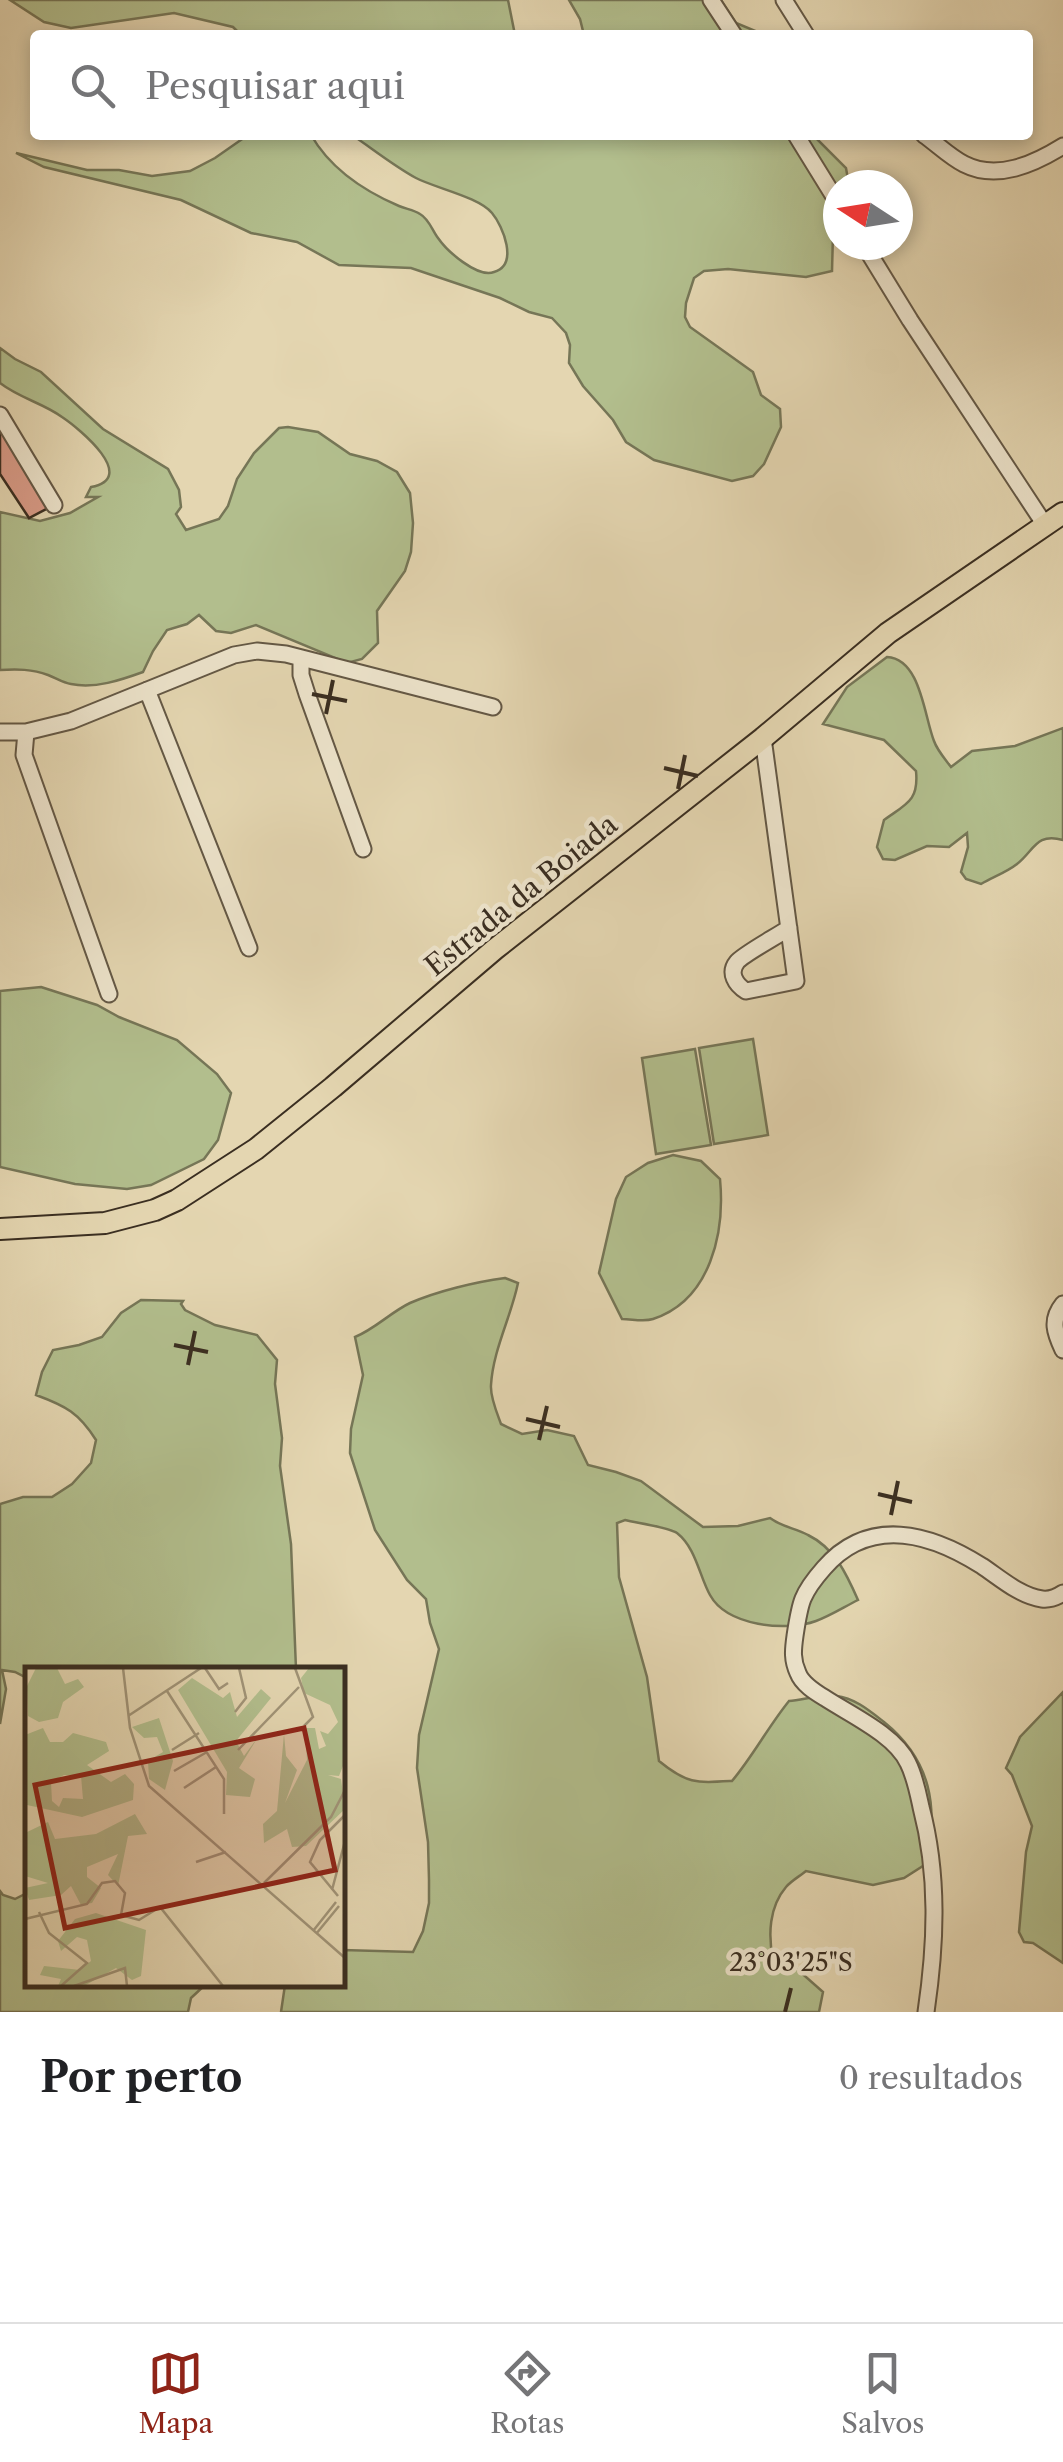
<!DOCTYPE html>
<html lang="pt">
<head>
<meta charset="utf-8">
<style>
	:root { --surface:#fff; --page:#f2f2f2; --text:#202124; --muted:#757577; --line:#e0e0e0; --accent:#8f2418 }
	body { margin:0; font-family:"Libre Caslon Text",serif; background:var(--page); color:var(--text) }
	.compass { position:absolute; left:823px; top:170px; width:90px; height:90px; border-radius:50%; background:var(--surface); box-shadow:0 5px 15px #0003; rotate:282deg }
	.list { margin:0; padding:0; list-style:none }
	h2 { display:flex; justify-content:space-between; align-items:center; height:130px; margin:0; padding:0 40px; font-size:42px }
	h2 small { font-size:32px; font-weight:400; color:var(--muted) }
	.icon { flex:none; width:55px; height:55px; fill:none; stroke:currentColor; stroke-width:2; stroke-linecap:round; stroke-linejoin:round }
	.map { position:relative; flex:none; width:1063px; height:2012px; overflow:hidden }
	.search { position:absolute; background:var(--surface); box-shadow:0 5px 15px #0003; left:30px; right:30px; top:30px; height:110px; display:flex; align-items:center; gap:25px; box-sizing:border-box; padding:0 35px; border-radius:10px; color:var(--muted); font-size:38px }
	.sheet { height:310px; background:var(--surface) }
	nav { display:flex; justify-content:space-around; align-items:center; box-sizing:border-box; height:140px; border-top:2px solid var(--line); background:var(--surface); font-size:28px; color:var(--muted) }
	nav a { display:grid; justify-items:center; gap:5px }
	nav .on { color:var(--accent) }
	.map>svg:first-child { display:block }
</style>
</head>
<body>
<div class="map">
<svg width="1063" height="2012" viewBox="0 0 1063 2012">
	<rect width="100%" height="100%" fill="#e4d6b1"/>
	<filter id="stains"><feTurbulence type="fractalNoise" baseFrequency=".002" numOctaves="4"/><feColorMatrix values="0 0 0 0 .2 0 0 0 0 .09 0 0 0 0 .02 0 0 0 .5 -.17"/></filter>
	<radialGradient id="worn" r=".72"><stop offset=".6" stop-color="#630" stop-opacity="0"/><stop offset="1" stop-color="#630" stop-opacity=".3"/></radialGradient>
	<path fill="#b2be8d" stroke="#767657" stroke-width="2.5" d="M10 0H508L515 35H241L233 27 174 13 71 28 44 22Z
		M569 0H721L736 23 765 35H584L580 19Z
		M248 135H311C330 168 364 191 399 206 406 209 414 210 420 214 429 219 432 230 438 238 447 251 477 278 494 272 519 265 503 226 492 213 479 197 435 188 416 178 394 166 373 149 352 135H813L846 168 849 185H838V227L833 234 832 271 806 277 728 269 704 271 694 278 686 303 685 317 690 327 753 372 761 395 780 409 781 427 764 464 753 476 732 481 654 460 626 442 613 420 583 386 569 363 570 345 566 333 552 318 529 312 500 298 411 268 339 265 297 242 251 233 181 200 44 167 16 153 87 170H119L152 176 190 171 215 158Z
		M0 348 15 359 41 372 103 429 168 469 179 490 181 507 176 514 186 530 219 519 228 506 237 479 254 453 279 428 288 427 318 432 350 454 377 461 397 472 410 493 413 523 411 552 405 571 377 611 378 643 362 659 347 663 256 625 231 633 216 631 199 615 187 624 167 630 153 651 143 672C121 680 95 689 71 684 63 683 56 678 48 675 32 669 17 669 0 670V512L40 521 70 513 98 497H86L91 487C139 478 80 429 62 417 43 403 19 398 0 383Z
		M887 657C921 659 924 716 934 741 937 750 945 759 951 767L972 751 1015 746 1063 728V840C1036 832 1034 851 1017 864 1007 872 993 877 981 884L966 879 961 872 968 847 967 833 949 847 927 846 895 860 883 859 877 847 884 820C906 804 919 801 916 771L884 740 823 724 847 687Z
		M41 987 97 1005 119 1017 177 1040 217 1074 231 1093 218 1140 204 1159 151 1185 127 1189 75 1184 0 1167V991Z
		M753 1039 768 1135 714 1144 699 1048Z
		M695 1049 711 1145 656 1154 642 1058Z
		M673 1155 701 1161 720 1179C725 1232 711 1300 653 1319 644 1322 632 1319 622 1319L599 1273 616 1199 626 1177 648 1163Z
		M505 1278 518 1283C511 1317 493 1350 491 1385 490 1397 497 1413 501 1424L522 1434 547 1430 574 1436 588 1465 616 1472 641 1481 703 1527 738 1526 770 1518C782 1527 795 1528 808 1535 835 1548 847 1575 858 1600 844 1607 830 1616 816 1621 786 1632 727 1626 710 1595 699 1575 696 1548 677 1533 668 1527 637 1523 625 1520L617 1523 619 1577 647 1677 659 1761C687 1784 696 1783 732 1781 753 1756 768 1727 789 1701 803 1700 822 1694 836 1696 855 1698 870 1711 884 1722 931 1760 939 1807 926 1864L904 1878 873 1885 806 1871C800 1876 791 1881 786 1887 769 1907 768 1935 773 1959L797 1969 823 1992 819 2012H281L285 1985 342 1984 343 1950 413 1952 423 1931 429 1903V1880L428 1842 417 1768 419 1735 439 1649 430 1623 426 1599 407 1580 375 1530 350 1453 351 1429 363 1375 355 1337C375 1329 391 1312 410 1303 438 1291 475 1282 505 1278Z
		M141 1300 183 1301 181 1304 185 1310 215 1325 257 1335 277 1360 275 1384 282 1438 280 1466 291 1544 296 1669 28 1670 27 1678 15 1672 2 1670 6 1689 0 1724V1504L23 1497H52L72 1484 91 1463 96 1440C79 1413 66 1406 36 1395L42 1372 53 1350 79 1345 102 1337 121 1313Z
		M1063 1692V1963L1033 1943 1024 1942 1019 1932 1026 1852 1032 1826 1012 1775 1006 1768 1020 1737Z
		M0 1891 3 1895 15 1899 27 1893 28 1984 205 1985 191 1998 188 2012H0Z"/>
	<path fill="#da9c89" stroke="#3a2e21" stroke-width="2.5" d="M0 423 54 505 29 518 0 474Z"/>
	<g fill="none" stroke-linecap="round" stroke-linejoin="round">
		<g stroke="#645845" stroke-width="19">
			<path id="minor" d="M711 0 734 35
				M784 0 806 35
				M796 135 838 203
				M924 135C937 144 950 157 964 164 997 181 1034 164 1063 146
				M864 245 910 320 1045 525
				M0 415 54 505
				M301 658V675L307 694 363 849
				M147 690 249 948
				M0 732H26L71 721 234 655 257 651 286 654 493 707
				M26 732 24 755 109 994
				M763 738 796 981 746 991C736 985 728 973 737 962 742 955 779 935 789 928
				M1063 1304C1050 1320 1055 1333 1063 1350
				M926 2012C936 1944 939 1875 921 1807 918 1793 915 1777 908 1763 895 1735 851 1715 825 1698 815 1692 802 1684 798 1673 792 1660 793 1650 795 1636 800 1603 801 1594 824 1568 869 1516 930 1533 982 1566 1000 1578 1020 1596 1042 1599 1050 1600 1057 1597 1063 1593"/>
		</g>
		<g stroke="#3a2e21" stroke-width="24">
			<path id="major" d="M0 1229 105 1223 155 1210 177 1200 256 1149 333 1087 495 949 763 738 888 633 1063 513"/>
		</g>
		<use href="#minor" stroke="#ede4cc" stroke-width="15"/>
		<use href="#major" stroke="#e4d6b1" stroke-width="20"/>
	</g>
	<path fill="none" stroke="#3a2e21" stroke-width="4" d="M312 694 347 701M326 714 333 680M664 768 698 776M678 789 685 755M174 1345 208 1352M188 1365 195 1331M526 1419 560 1427M539 1440 547 1406M878 1494 912 1502M891 1515 898 1481M785 2012 791 1988"/>
	<g text-anchor="middle" dominant-baseline="central" stroke-width="9" stroke-linejoin="round" paint-order="stroke">
		<g font-size="28" fill="#3a2e21" stroke="#ede4cc">
			<text transform="translate(521 895) rotate(-39)">Estrada da Boiada</text>
		</g>
	</g>
	<g transform="translate(25 1667)">
		<rect width="320" height="320" fill="#e4d6b1"/>
		<path d="M11 1H32L40 17 53 12 59 20 38 35 33 51 14 55 3 49 2 19ZM284 1H320V94L314 109 303 108 316 112 320 142 281 179 267 180 262 162 239 176 238 157 252 144 259 67 261 89 272 103 260 136 282 93 280 61H290L294 82 301 79 295 64 303 67 313 55 305 38 279 26 276 11ZM167 11 198 31 205 25 212 50 236 22 246 31 211 74 219 89 233 70 214 101 230 112 225 130 201 128 202 105 153 23ZM134 51 148 94 140 123 124 112 123 94 138 85 132 70 119 71 107 60ZM18 61 25 75H38L48 66 81 75 84 84 62 98 86 115 100 107 109 117 108 133 57 150 2 138 0 68ZM39 108 56 109 58 132 38 131 34 140 27 134 26 115ZM110 147 122 167 103 169 93 219 83 208 93 187 62 200V210L76 221 67 236 56 238 46 219 36 228 4 233 0 221 23 216 0 209V166L23 155 30 172 71 167ZM71 246 121 263 116 309 107 313 91 301 59 319H33L36 312 15 308 19 299 55 303 66 294 62 273 52 270 36 284 33 274 50 252Z" fill="#b2be8d" fill-rule="evenodd"/>
		<path fill="none" stroke="#a09377" stroke-width="2.5" d="M98 1 105 61 124 119 320 291M180 1 194 22 203 16M270 1 288 50 279 59M142 24 199 112V147M210 45 221 31 214 1M103 49 176 1M147 83 174 66M213 83 274 20M149 104 182 85M159 121 191 100M171 195 201 185M239 216 306 150 320 123M307 223 320 174M313 229 285 195 295 173 320 148M14 245 24 266 62 296 36 319M0 252 62 237 77 216 90 214 100 226 96 248 114 253 135 240 198 319M288 264 311 235M291 267 314 239M49 319 100 301 102 319"/>
		<path fill="#8f2418" fill-opacity="0.15" stroke="#8f2418" stroke-width="5" d="M279 61 310 203 40 261 10 118Z"/>
		<rect width="320" height="320" fill="none" stroke="#3a2e21" stroke-width="5"/>
	</g>
	<g font-size="25" text-anchor="middle" fill="#3a2e21" stroke="#ede4cc" stroke-width="9" stroke-linejoin="round" paint-order="stroke">
		<text x="791" y="1971">23°03'25"S</text>
	</g>
	<rect width="100%" height="100%" filter="url(#stains)"/>
	<rect width="100%" height="100%" fill="url(#worn)"/>
</svg>
<svg class="compass" viewBox="-18 -18 36 36"><path d="M0-13l5 13h-10z" fill="#e53935"/><path d="M0 13l5-13h-10z" fill="#757577"/></svg>
<div class="search"><svg class="icon" aria-label="search" viewBox="0 0 24 24"><circle cx="10" cy="10" r="6"/><path d="M15 15l6 6"/></svg>Pesquisar aqui</div>
</div>
<section class="sheet">
<h2>Por perto<small>0 resultados</small></h2>
<ul class="list">
</ul>
</section>
<nav>
<a class="on"><svg class="icon" aria-label="map" viewBox="0 0 24 24"><path d="M3 6l6-2 6 2 6-2v14l-6 2-6-2-6 2zM9 4v14M15 6v14"/></svg>Mapa</a>
<a><svg class="icon" aria-label="directions" viewBox="0 0 24 24"><path d="M12 3l9 9-9 9-9-9zM9 14v-3h6M13 9l2 2-2 2"/></svg>Rotas</a>
<a><svg class="icon" aria-label="saved" viewBox="0 0 24 24"><path d="M7 4h10v16l-5-4-5 4z"/></svg>Salvos</a>
</nav>
</body>
</html>
